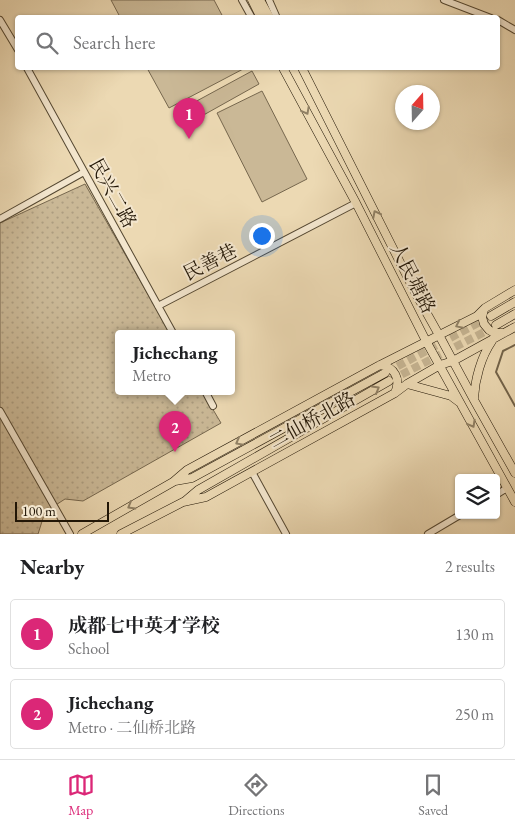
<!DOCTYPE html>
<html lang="en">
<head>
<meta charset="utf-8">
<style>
	:root { --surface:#fff; --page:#f6f6f6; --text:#202124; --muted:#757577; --line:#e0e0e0; --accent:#db2777 }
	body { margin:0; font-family:"EB Garamond","Noto Serif SC",serif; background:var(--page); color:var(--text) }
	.controls { position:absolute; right:15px; bottom:15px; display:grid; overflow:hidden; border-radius:5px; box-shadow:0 1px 4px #0004 }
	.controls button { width:45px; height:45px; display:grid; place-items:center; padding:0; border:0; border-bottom:1px solid var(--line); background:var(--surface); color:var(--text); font:25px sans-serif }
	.compass { position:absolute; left:395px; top:85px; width:45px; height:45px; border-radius:50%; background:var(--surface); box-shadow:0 1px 4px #0004; rotate:20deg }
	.scale { position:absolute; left:15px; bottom:12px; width:94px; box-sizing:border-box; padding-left:5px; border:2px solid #221606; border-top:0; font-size:14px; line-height:18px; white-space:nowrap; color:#221606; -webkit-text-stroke:4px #f3e6ce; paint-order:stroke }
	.you { position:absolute; left:261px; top:235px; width:18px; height:18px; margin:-12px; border:4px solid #fff; border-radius:50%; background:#1a73e8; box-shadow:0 0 0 8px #1a73e833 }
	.badge { display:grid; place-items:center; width:32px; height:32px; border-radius:50%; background:var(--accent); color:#fff; font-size:16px; font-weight:700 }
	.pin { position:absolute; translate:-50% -41px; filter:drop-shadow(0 1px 2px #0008) }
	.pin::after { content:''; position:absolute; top:26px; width:18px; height:15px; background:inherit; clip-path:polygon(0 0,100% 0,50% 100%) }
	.popup { position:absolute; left:115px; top:330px; width:120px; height:65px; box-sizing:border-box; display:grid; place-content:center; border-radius:5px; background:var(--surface); filter:drop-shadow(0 1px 4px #0005); font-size:16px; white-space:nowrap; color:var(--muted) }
	.popup b { font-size:19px; color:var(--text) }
	.popup::after { content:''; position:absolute; left:50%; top:100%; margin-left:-10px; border:10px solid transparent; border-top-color:var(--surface) }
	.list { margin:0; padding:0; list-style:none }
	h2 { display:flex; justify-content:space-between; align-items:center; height:65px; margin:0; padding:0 20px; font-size:21px }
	h2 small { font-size:16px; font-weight:400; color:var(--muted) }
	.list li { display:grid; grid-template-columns:32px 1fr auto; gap:15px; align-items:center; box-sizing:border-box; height:70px; margin:0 10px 10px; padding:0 10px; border:1px solid var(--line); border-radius:5px }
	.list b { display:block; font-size:19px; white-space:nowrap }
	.list p { margin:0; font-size:16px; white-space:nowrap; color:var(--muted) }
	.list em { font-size:16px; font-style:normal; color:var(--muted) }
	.icon { flex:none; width:28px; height:28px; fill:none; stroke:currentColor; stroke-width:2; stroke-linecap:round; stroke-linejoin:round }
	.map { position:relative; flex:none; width:515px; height:534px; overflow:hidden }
	.search { position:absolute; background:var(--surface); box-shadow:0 1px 4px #0004; left:15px; right:15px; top:15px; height:55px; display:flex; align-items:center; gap:12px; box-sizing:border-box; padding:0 18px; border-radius:5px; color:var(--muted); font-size:19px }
	.sheet { height:225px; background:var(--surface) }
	nav { display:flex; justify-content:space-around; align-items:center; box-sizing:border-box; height:70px; border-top:1px solid var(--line); background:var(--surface); font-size:14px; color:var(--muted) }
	nav a { display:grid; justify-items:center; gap:2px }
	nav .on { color:var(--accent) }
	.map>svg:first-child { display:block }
</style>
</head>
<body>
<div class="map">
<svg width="515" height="534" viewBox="0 0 515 534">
	<defs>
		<pattern id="green-dots" width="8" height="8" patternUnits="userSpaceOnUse" patternTransform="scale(1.25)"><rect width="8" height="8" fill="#cab896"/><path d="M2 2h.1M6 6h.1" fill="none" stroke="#ad9d80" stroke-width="1.8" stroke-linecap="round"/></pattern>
	</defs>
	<rect width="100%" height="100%" fill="#ecd9b3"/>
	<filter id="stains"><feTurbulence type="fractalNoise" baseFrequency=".004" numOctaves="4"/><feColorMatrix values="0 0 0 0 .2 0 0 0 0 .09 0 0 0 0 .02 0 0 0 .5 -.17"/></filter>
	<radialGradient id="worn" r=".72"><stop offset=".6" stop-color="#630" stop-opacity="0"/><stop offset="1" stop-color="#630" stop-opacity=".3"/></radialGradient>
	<path fill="url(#green-dots)" stroke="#76674e" d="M85 184 170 333H119V391H202L221 423 83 501 65 499 45 512 38 534H0V223Z"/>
	<path fill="#cab896" stroke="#76674e" d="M111 0H214L223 17H120Z
		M147 68H245L169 108Z
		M252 71 259 84 200 117 193 103Z
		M262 91 307 179 262 202 217 113Z"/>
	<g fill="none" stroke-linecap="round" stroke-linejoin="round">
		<path stroke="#72634a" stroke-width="2" d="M515 345 503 351 496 372 515 406"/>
		<path stroke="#c4b290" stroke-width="8" stroke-dasharray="8 4" stroke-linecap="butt" d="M387 372 491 316
			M391 380 494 327"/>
		<g stroke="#544731" stroke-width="8">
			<path id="minor" d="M242 0 252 18
				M269 0 277 18
				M444 0 491 18
				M0 20 18 50
				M498 20 515 30
				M27 68 173 333
				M0 219 84 172
				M158 306 356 203
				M205 391 213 406
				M0 411 70 534
				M252 472 286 534
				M496 495 507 488
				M428 534 460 515"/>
		</g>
		<g stroke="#221606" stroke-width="9">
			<path id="major" d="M252 0 261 18
				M260 0 270 18
				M283 68 356 203 426 341 515 502
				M302 68 416 294 439 335 474 400 515 473
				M484 310 482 317 484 324 489 330 494 333H504
				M491 316 515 302
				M496 325 515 314
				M380 365C395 367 401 379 395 393
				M407 384 451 396 459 402
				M474 398C475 379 481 357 492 341
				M175 481 192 478 385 373
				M185 501 198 490 389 381
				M82 534 173 482 187 470 380 365 477 316 485 308 515 290
				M121 534 183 502 206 497 395 393 407 384 440 365 453 361 515 327"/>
		</g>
		<use href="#minor" stroke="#f3e6ce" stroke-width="6"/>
		<use href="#major" stroke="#ecd9b3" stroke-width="8"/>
	</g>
	<defs><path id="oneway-chevron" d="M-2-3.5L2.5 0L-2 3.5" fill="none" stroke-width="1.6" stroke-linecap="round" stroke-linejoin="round" transform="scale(1.25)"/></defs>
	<g stroke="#918165">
		<use href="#oneway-chevron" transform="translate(306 111) rotate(62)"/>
		<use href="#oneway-chevron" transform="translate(376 214) rotate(-117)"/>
		<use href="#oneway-chevron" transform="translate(459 325) rotate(154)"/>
		<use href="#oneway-chevron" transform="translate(376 389) rotate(-30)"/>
		<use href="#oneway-chevron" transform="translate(472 424) rotate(61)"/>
		<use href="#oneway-chevron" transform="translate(239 442) rotate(151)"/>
		<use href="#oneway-chevron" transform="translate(131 506) rotate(150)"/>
	</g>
	<g text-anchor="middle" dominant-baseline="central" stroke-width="4" stroke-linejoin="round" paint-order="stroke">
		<g font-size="19" fill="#221606" stroke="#f3e6ce">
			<text transform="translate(113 193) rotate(61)">民兴二路</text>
			<text transform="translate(210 262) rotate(-27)">民善巷</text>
			<text transform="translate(413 278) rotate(63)">人民塘路</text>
			<text transform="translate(312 420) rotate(-29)">二仙桥北路</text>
		</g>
	</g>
	<rect width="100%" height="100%" filter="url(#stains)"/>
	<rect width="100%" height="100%" fill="url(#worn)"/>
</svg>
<div class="controls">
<button><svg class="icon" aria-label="layers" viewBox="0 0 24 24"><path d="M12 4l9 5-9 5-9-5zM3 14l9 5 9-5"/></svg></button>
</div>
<svg class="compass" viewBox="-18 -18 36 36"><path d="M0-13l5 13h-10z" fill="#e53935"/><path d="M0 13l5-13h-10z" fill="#757577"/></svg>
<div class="scale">100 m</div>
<div class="you"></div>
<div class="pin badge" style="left:189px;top:139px">1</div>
<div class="pin badge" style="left:175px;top:452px">2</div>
<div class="popup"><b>Jichechang</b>Metro</div>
<div class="search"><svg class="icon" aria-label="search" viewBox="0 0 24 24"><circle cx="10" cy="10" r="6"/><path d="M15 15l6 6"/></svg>Search here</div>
</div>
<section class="sheet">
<h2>Nearby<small>2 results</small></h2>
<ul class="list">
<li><span class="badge">1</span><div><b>成都七中英才学校</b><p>School</p></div><em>130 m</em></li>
<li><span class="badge">2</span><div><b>Jichechang</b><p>Metro · 二仙桥北路</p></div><em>250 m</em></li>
</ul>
</section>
<nav>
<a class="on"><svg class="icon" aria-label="map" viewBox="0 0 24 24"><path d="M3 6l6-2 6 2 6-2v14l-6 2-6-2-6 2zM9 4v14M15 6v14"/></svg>Map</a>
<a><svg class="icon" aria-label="directions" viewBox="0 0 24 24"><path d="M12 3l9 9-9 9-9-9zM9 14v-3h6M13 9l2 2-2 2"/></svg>Directions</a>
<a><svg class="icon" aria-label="saved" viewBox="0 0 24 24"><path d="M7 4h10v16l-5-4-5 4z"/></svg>Saved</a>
</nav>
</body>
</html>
